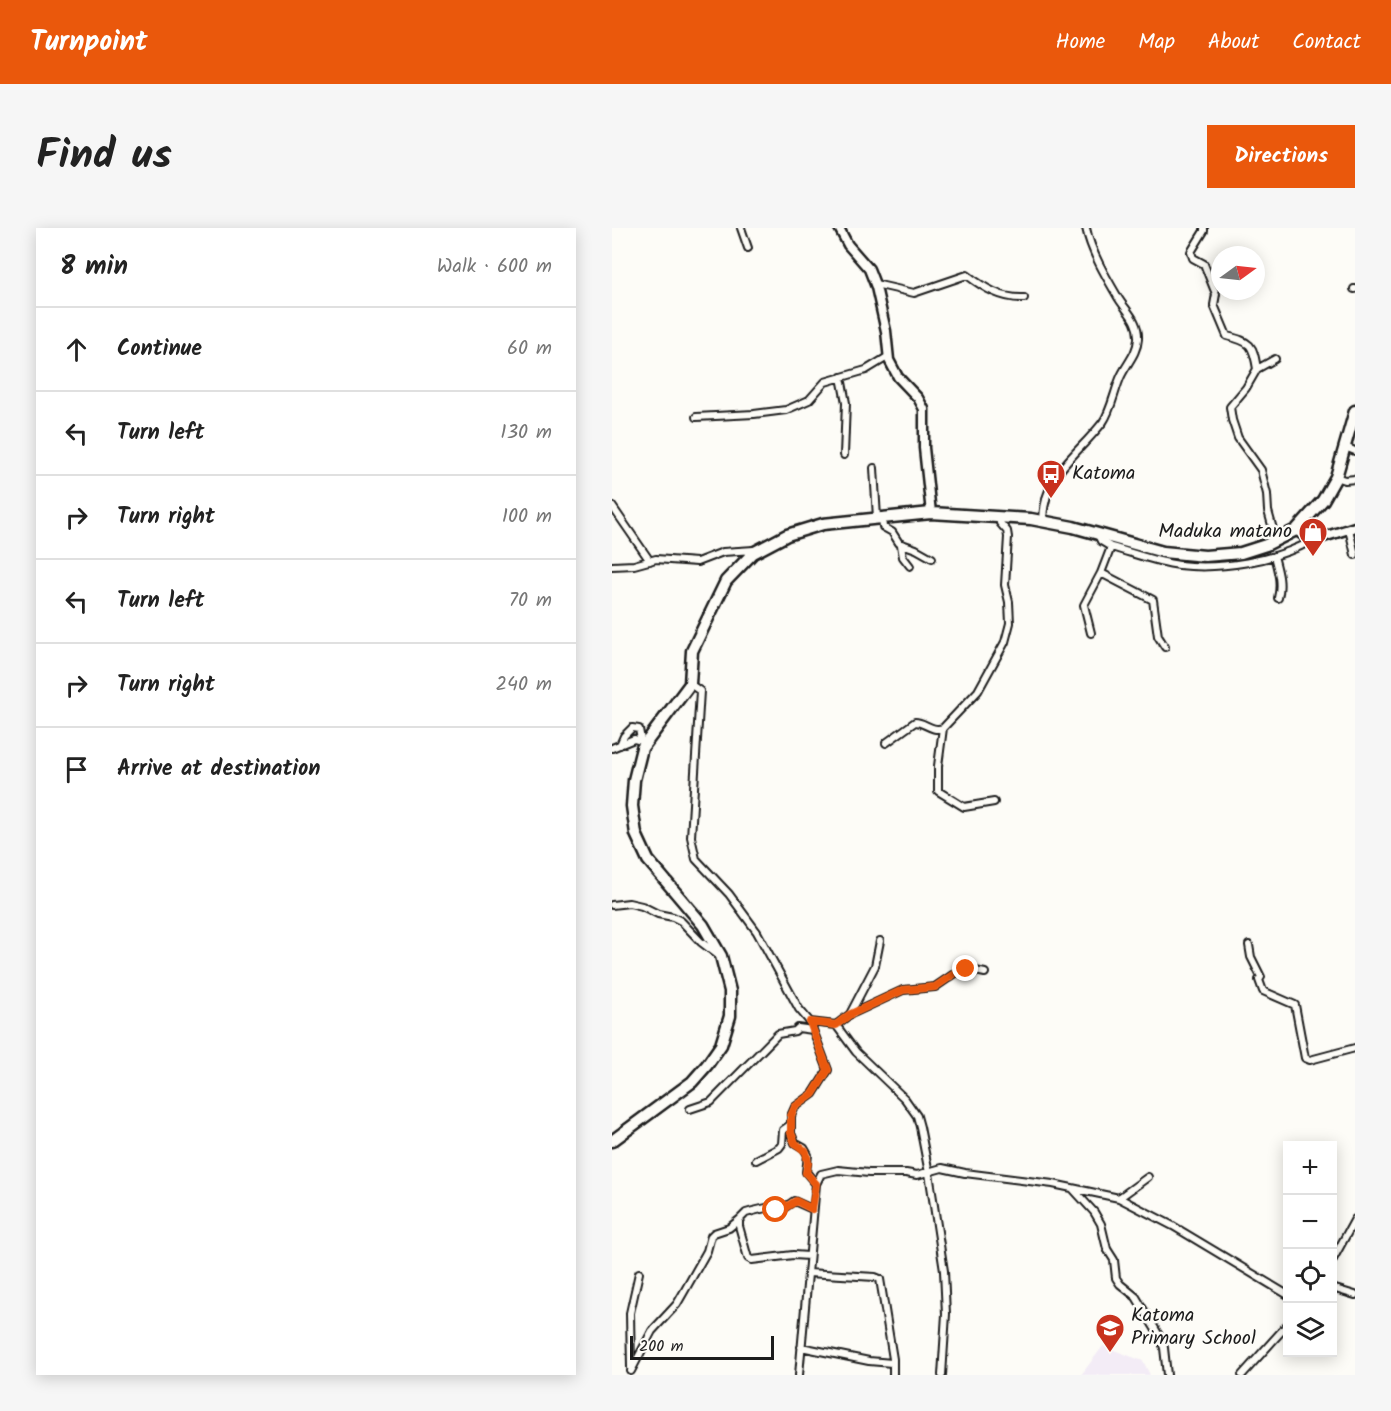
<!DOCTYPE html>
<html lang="en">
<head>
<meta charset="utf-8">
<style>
	:root { --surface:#fff; --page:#f6f6f6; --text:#222; --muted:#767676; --line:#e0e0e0; --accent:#ea580c }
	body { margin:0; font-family:Kalam,sans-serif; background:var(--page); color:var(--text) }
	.controls { position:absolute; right:18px; bottom:18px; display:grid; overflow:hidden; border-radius:0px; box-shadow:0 3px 15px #0003 }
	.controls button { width:54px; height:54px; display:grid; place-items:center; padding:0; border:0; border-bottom:2px solid var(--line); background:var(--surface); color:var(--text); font:30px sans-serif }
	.compass { position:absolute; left:599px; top:18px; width:54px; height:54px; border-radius:50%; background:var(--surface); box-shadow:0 3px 15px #0003; rotate:75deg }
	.scale { position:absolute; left:18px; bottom:15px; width:144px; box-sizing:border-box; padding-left:6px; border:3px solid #1c1c1c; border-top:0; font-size:16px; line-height:21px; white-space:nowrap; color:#1c1c1c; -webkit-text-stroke:4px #fdfcf7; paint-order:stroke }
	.stop { position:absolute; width:18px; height:18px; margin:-14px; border:4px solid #ea580c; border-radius:50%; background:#fff }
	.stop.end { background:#ea580c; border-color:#fff; box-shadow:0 2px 6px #0008 }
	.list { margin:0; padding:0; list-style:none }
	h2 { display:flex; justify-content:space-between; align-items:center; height:78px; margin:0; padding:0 24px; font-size:26px }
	h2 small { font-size:20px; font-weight:400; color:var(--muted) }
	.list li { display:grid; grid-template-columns:39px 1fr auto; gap:18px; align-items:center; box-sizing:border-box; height:84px; padding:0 24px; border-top:2px solid var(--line) }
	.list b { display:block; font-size:22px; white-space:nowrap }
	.list em { font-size:20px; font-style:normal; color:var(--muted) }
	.icon { flex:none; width:33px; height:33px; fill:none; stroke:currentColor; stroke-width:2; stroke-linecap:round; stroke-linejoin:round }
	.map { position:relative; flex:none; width:743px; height:1147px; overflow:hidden; border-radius:0px }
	header { display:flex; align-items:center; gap:36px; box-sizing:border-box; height:84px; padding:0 30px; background:var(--accent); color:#fff }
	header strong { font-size:28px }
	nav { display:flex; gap:33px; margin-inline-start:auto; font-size:21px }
	.intro { display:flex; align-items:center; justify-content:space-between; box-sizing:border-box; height:144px; padding:0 36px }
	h1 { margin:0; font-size:42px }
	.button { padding:15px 27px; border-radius:0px; background:var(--accent); color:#fff; font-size:21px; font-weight:700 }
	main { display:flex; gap:36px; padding:0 36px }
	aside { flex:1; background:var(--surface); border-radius:0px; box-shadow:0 3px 15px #0003 }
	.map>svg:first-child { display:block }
</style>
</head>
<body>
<header>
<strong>Turnpoint</strong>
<nav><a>Home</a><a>Map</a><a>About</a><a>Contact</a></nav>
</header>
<div class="intro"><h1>Find us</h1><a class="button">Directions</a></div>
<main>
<aside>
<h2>8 min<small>Walk · 600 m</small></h2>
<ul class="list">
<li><svg class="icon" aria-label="ahead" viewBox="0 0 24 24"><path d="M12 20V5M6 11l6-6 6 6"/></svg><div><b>Continue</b></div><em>60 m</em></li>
<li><svg class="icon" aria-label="left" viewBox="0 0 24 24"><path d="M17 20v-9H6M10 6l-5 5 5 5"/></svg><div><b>Turn left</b></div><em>130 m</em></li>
<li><svg class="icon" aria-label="right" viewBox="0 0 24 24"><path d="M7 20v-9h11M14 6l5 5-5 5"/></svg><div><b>Turn right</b></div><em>100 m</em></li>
<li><svg class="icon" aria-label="left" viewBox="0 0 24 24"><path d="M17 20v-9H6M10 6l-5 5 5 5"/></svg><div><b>Turn left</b></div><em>70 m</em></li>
<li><svg class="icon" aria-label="right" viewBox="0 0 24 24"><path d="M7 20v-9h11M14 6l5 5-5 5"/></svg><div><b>Turn right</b></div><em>240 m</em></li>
<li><svg class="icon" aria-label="arrive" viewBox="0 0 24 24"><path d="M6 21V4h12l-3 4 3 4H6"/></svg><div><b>Arrive at destination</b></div></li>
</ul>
</aside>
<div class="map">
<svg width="743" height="1147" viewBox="0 0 743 1147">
	<rect width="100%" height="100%" fill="#fdfcf7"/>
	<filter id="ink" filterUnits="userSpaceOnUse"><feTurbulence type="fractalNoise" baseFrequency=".0167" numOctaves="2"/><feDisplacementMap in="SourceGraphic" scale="12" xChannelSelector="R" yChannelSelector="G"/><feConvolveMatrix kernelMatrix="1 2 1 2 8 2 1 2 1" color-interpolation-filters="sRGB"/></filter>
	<g filter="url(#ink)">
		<path fill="#f3ecf6" d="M491 1118 531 1133 538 1147H469Z"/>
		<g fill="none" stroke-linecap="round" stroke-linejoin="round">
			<g stroke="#1c1c1c" stroke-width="10">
				<path id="street" d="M129 0 136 20
					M592 0V3L579 24 581 30 592 36 604 66 602 77 615 108C639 114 641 116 645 141
					M263 56 302 65 355 47C372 60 390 71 412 70
					M742 61H743
					M663 131 645 141 634 160 618 179 620 192 626 210 649 242 655 266 656 283 664 312
					M229 149 234 175 232 227
					M84 189 142 186 174 182 197 172 213 154 254 142 277 128
					M733 219 743 223
					M262 240 265 290
					M724 249 733 252 743 251
					M0 278 38 333
					M270 290 271 299 280 304 287 315 304 321 320 330
					M431 293C432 244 464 229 491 194 499 183 503 161 509 148 515 135 525 126 526 111 527 93 515 84 507 71 494 49 479 24 474 0
					M737 301 743 327
					M486 307 489 313 499 319C521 325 544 334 567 337 608 342 663 333 699 313
					M289 317 291 329 298 338
					M662 328C666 343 670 355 666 370
					M0 338 22 337 44 331 85 334 111 324 142 322
					M489 345 541 372 546 408 553 419
					M479 405 472 377 489 345 499 319
					M78 456 88 463 79 609 84 631 117 666 145 704 187 781 198 794 216 842 201 866 183 879 179 888V905L183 915 192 920 196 927 194 944 204 956 187 1147
					M331 500 326 538V563L352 579 382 574
					M274 515 303 494C313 494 319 504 331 500L366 463 393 414 398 395 397 374 393 357 396 309 395 303 388 295 387 289
					M8 517 12 508 20 500 27 501 29 512
					M0 520 22 511 30 513
					M0 677 17 675 30 678 46 686 61 689 69 693 89 714 106 727
					M637 717 639 729 649 749 647 752 651 763 683 777 693 830 698 832 743 820
					M238 786 263 738 268 713
					M198 794 224 797 244 824 293 871 305 888 308 899 317 945 332 1043 334 1086 330 1147
					M224 797 237 787 291 762 323 759 345 744 354 741 373 745
					M78 881 99 874 166 806 183 803 186 800 201 802
					M144 932 167 920 170 916 171 902 178 897
					M204 956 209 946 226 942 257 945H294L305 947 330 940 353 945 441 956 507 970 561 998 676 1067
					M461 961 482 984 489 996 495 1021 502 1032 504 1050 508 1056 524 1069 548 1109 552 1120 555 1147
					M507 970 536 949
					M197 1028 181 1027 140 1032 136 1030 127 998V992L134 985 141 983 154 980 169 982 182 973 200 981
					M720 1033 743 991
					M196 1045 263 1049 268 1051 281 1131V1147
					M720 1060 743 1067
					M189 1119 257 1133 280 1135
					M19 1140 18 1085 27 1045
					M19 1143 40 1103 65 1076 73 1062 95 1023 99 1008 102 1005 117 1000 127 992
					M630 1147 676 1096"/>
			</g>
			<g stroke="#1c1c1c" stroke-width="13">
				<path id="secondary" d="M227 0 236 17 257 41 264 59 274 103 277 132 286 149 306 170 312 181V220L319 285
					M684 302 699 313 743 299"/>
			</g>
			<g stroke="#1c1c1c" stroke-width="15">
				<path id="highway" d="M0 913 80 854 95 837 109 817 118 788V763L109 728 91 697 36 632 24 606 20 578 22 552 30 520 78 456 80 423 114 353 141 325 175 307 211 296 319 285 419 291 461 299 551 324 593 328 629 325 654 317 684 302 711 272 724 249 743 183"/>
			</g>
			<use href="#street" stroke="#fdfcf7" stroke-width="6"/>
			<use href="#secondary" stroke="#fdfcf7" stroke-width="8"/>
			<use href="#highway" stroke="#fdfcf7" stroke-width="10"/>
		</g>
	</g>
	<g fill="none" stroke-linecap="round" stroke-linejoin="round" filter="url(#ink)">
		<path stroke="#ea580c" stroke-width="8" d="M164 982 171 981 184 973 200 981 204 956 194 945 196 935 194 924 183 915 179 905V888L183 879 201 866 216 842 198 794 224 797 237 787 291 762 323 759 345 744 354 741"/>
	</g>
	<defs>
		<g id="bus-pin" transform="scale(1.5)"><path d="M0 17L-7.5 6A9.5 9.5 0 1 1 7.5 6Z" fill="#c8321e" stroke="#fdfcf7"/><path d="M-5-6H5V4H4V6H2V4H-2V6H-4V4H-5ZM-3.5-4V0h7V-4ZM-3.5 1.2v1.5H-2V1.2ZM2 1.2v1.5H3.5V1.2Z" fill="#fff"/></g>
		<g id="shop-pin" transform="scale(1.5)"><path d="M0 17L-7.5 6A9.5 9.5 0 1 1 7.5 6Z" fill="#c8321e" stroke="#fdfcf7"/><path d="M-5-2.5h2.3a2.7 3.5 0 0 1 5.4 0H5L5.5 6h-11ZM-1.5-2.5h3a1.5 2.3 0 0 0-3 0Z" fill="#fff"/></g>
		<g id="school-pin" transform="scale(1.5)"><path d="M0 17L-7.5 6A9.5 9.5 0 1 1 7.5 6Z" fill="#c8321e" stroke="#fdfcf7"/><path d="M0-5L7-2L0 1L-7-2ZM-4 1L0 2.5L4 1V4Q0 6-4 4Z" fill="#fff"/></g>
	</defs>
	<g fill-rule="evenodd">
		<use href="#bus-pin" x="439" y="246"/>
		<use href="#shop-pin" x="701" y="304"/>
		<use href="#school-pin" x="498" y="1100"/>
	</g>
	<g text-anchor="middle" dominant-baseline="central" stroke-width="5" stroke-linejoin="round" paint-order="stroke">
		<g font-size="20" fill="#1c1c1c" stroke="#fdfcf7" text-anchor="start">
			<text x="460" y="246">Katoma</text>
			<text x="680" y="304" text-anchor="end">Maduka matano</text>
			<text x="519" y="1088">Katoma<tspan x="519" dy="23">Primary School</tspan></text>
		</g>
	</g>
</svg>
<div class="controls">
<button>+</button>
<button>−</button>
<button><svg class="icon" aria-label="locate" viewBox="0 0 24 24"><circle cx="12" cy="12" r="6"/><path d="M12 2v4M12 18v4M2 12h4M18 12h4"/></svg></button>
<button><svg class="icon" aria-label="layers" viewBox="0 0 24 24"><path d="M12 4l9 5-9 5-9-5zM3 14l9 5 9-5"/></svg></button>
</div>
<svg class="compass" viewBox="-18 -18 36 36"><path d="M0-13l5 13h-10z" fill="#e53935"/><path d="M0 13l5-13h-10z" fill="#767676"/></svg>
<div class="scale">200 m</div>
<div class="stop" style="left:164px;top:982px"></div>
<div class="stop end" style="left:354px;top:741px"></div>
</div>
</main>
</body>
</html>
